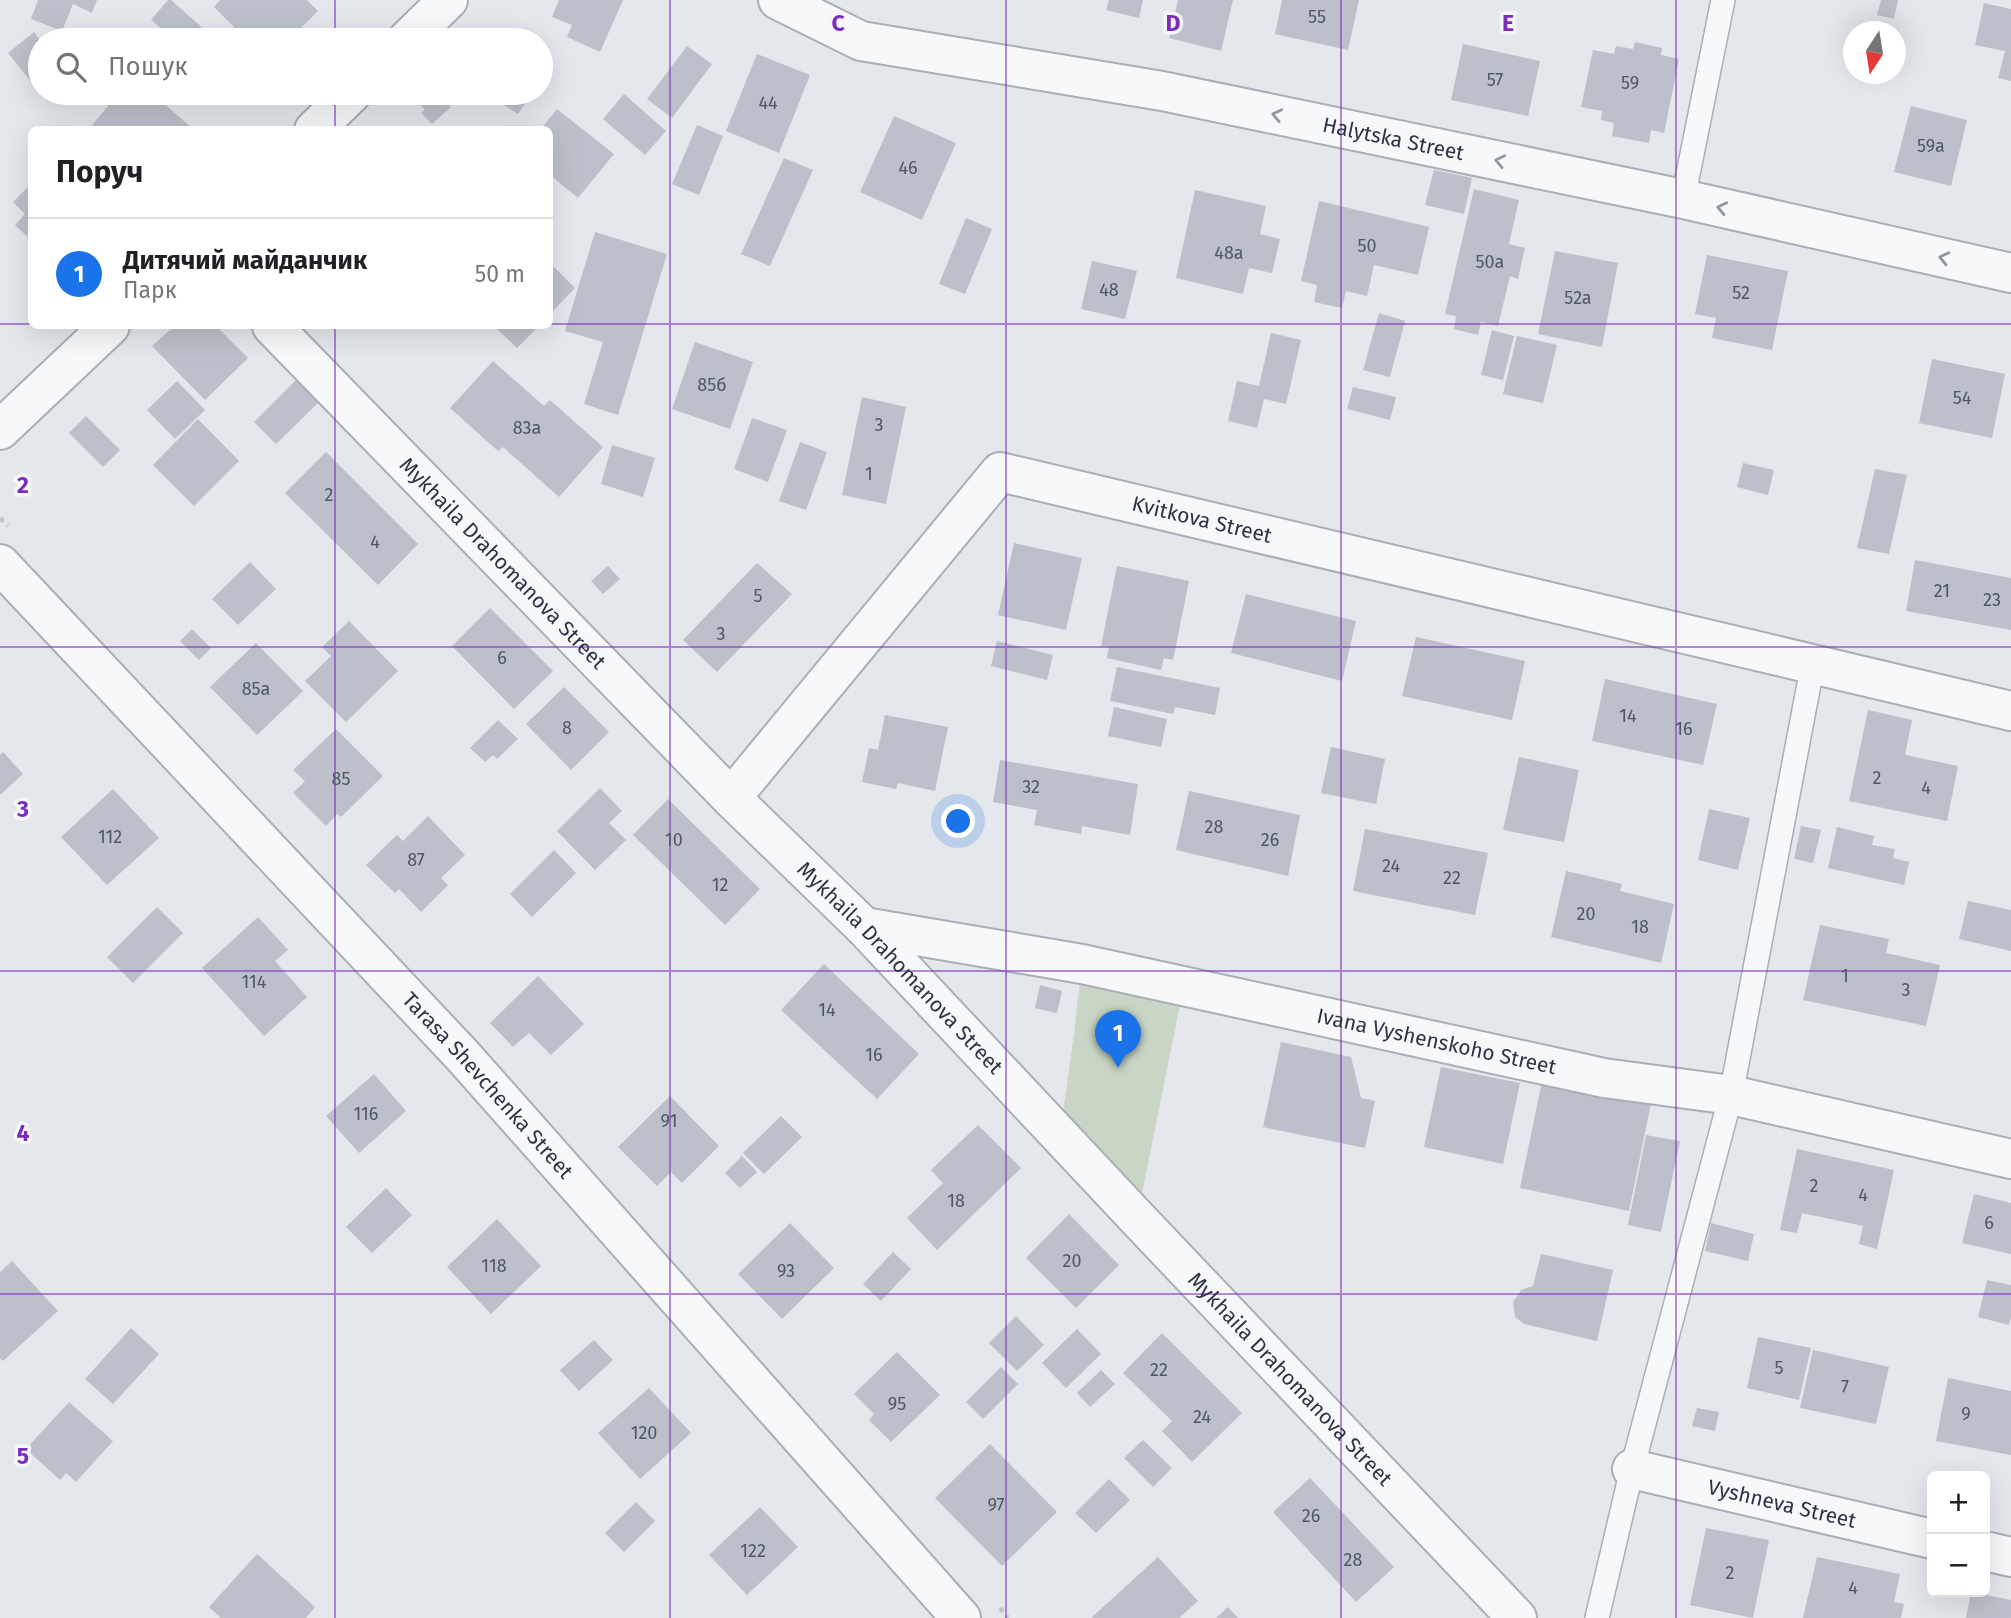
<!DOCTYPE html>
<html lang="uk">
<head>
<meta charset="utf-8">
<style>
	:root { --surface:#fff; --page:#f6f6f6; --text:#202124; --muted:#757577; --line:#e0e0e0; --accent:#1a73e8 }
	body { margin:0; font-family:"Fira Sans",sans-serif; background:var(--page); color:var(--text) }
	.controls { position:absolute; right:21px; bottom:21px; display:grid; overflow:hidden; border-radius:10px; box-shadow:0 7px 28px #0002 }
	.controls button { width:63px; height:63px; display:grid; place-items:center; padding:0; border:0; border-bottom:2px solid var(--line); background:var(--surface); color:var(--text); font:35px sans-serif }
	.compass { position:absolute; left:1843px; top:21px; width:63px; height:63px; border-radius:50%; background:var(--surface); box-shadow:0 7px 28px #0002; rotate:192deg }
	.you { position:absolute; left:959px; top:822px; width:24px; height:24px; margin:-18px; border:5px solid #fff; border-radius:50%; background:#1a73e8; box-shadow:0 0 0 10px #1a73e833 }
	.badge { display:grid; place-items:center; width:46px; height:46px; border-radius:50%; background:var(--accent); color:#fff; font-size:23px; font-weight:700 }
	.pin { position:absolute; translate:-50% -58px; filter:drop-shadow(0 2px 4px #0008) }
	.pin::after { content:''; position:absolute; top:37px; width:24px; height:21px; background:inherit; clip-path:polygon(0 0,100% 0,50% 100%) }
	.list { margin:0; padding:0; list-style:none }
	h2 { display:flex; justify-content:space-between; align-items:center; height:91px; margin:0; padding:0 28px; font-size:30px }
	h2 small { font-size:23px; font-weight:400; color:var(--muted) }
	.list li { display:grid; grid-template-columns:46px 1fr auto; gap:21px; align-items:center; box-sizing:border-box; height:112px; padding:0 28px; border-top:2px solid var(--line) }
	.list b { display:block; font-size:26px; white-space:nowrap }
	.list p { margin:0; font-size:23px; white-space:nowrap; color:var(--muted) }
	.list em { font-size:23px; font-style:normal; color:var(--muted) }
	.icon { flex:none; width:38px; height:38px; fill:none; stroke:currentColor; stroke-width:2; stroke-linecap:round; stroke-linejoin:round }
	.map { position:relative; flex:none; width:2011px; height:1618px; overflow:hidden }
	.search { position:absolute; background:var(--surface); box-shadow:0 7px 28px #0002; left:28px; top:28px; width:525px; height:77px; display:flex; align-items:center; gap:18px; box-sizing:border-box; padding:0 24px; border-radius:38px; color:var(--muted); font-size:26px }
	.panel { position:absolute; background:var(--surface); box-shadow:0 7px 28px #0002; left:28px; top:126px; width:525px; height:203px; border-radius:10px }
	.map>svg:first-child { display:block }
</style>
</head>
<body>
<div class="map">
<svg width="2011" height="1618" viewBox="0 0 2011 1618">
	<rect width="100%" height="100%" fill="#e4e7ec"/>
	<path fill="#c9d6c5" d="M1082 964 1184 985 1137 1218 1060 1135 1074 1034Z"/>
	<path fill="#bbc0ca" d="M38 0H97L92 13 73 4 62 31 31 19Z
		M168 0H171L206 31 198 40H175L151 20Z
		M220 0H307L318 11 289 40H225L223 38 234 27 214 7Z
		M559 0H623L600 52 567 37 572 25 552 17Z
		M1109 0H1143L1139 18 1106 10Z
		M1178 0H1233L1221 51 1169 38Z
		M1282 0H1359L1348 50 1275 34Z
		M1881 0H1898L1894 19 1877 15Z
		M1984 3 2011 9V81L1998 78 2005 51 1975 45Z
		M34 32 40 40V84L36 88 8 53Z
		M1635 42 1662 48 1661 55 1679 59 1664 133 1651 130 1649 143 1612 136 1614 123 1601 120 1602 111 1581 107 1593 50 1614 54 1616 46 1633 49Z
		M1463 44 1540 61 1528 116 1451 100Z
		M687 46 712 64 672 118 647 99Z
		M757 54 810 75 779 153 726 131Z
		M541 60 549 66 541 79Z
		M119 93H152L194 130H97L92 125Z
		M431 93 434 96 438 93 451 107 432 124 421 113 425 110 419 103Z
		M485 93H532L518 114Z
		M624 94 666 131 645 155 603 119Z
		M1911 106 1967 120 1951 186 1894 172Z
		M557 109 614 154 578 198 550 175V130H540Z
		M894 116 956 143 922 220 860 192Z
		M697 125 723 136 699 195 672 184Z
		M784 158 813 170 770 266 741 254Z
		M1434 170 1472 178 1464 214 1425 205Z
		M32 183V241L15 225 25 214 13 202Z
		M1474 189 1519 200 1509 244 1525 248 1518 279 1510 276 1498 326 1481 322 1478 335 1454 329 1456 316 1445 314Z
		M1195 190 1266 206 1260 234 1280 239 1272 273 1249 268 1243 294 1176 278Z
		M1319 201 1429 227 1418 275 1374 265 1367 296 1346 291 1342 308 1314 302 1317 285 1301 281Z
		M966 218 992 229 965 294 939 284Z
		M595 232 667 254 618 415 584 404 603 342 565 331Z
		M1555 251 1618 263 1602 347 1538 334Z
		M1707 255 1788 271 1772 350 1712 338 1716 318 1695 314Z
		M1092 261 1137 271 1125 319 1081 309Z
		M551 264 575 288 550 314V265Z
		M1379 313 1405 321 1390 377 1363 370Z
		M174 326H216L248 358 205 400 152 346Z
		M494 326H539L517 348Z
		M1492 330 1514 336 1503 380 1481 375Z
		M1271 333 1301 340 1286 404 1264 399 1257 428 1228 421 1237 381 1259 386Z
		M1517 336 1557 345 1543 403 1503 394Z
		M695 342 753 362 730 429 672 409Z
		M1932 359 2005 374 1992 438 1919 423Z
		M493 361 544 406 550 400 603 447 559 497 503 447 498 451 450 408Z
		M299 377 321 400 276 444 254 422Z
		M177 381 205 410 175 439 147 410Z
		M1353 387 1396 397 1390 420 1347 409Z
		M862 397 906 407 886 504 842 495Z
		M86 416 120 450 103 467 69 433Z
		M752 418 787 430 768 482 734 469Z
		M198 419 239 461 194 506 153 465Z
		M800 442 827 452 806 510 779 501Z
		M612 445 655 458 643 497 601 484Z
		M326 452 418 544 378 585 285 493Z
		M1743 463 1774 470 1768 495 1737 487Z
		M1875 469 1907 475 1889 554 1857 548Z
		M1014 543 1082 558 1066 630 998 615Z
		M1915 560 2011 578V630L1906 611Z
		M250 562 276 589 238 625 212 599Z
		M757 563 792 594 717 672 683 640Z
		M608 566 620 579 603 594 591 581Z
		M1117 566 1189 581 1173 660 1164 658 1161 670 1107 658 1109 647 1101 646Z
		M1246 594 1356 621 1342 681 1231 653Z
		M490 608 553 671 514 709 452 646Z
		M349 621 398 671 346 722 305 681 331 656 322 647Z
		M192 629 211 648 199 660 180 641Z
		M1416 637 1525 661 1512 720 1402 696Z
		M997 641 1053 655 1047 680 991 666Z
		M256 643 303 691 257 735 210 687Z
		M1117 667 1220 688 1215 715 1175 707 1173 714 1110 701Z
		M1605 679 1717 704 1703 765 1592 741Z
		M564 687 609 732 571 770 526 724Z
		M1114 707 1167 719 1161 747 1108 736Z
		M1868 710 1912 720 1905 755 1958 766 1947 821 1849 801Z
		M885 715 948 727 935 791 898 783 896 789 862 782 869 748 878 750Z
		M498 720 518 739 497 759 493 755 485 762 470 748Z
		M336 729 383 776 341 817 337 814 326 826 293 793 305 781 293 770Z
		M1331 747 1385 759 1376 804 1321 793Z
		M3 752 23 774 0 795V755Z
		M1519 757 1579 770 1564 842 1503 830Z
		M1000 760 1138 784 1130 835 1082 826 1081 834 1034 825 1037 810 993 802Z
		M600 788 622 811 609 823 626 840 595 870 557 831Z
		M113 789 159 838 107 885 61 837Z
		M1189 791 1300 815 1288 876 1176 850Z
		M668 799 760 889 725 925 633 835Z
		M1709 809 1750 818 1738 870 1698 860Z
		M428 816 465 855 441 878 448 885 421 912 399 889 395 893 366 865 397 835 403 841Z
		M1801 826 1821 830 1813 863 1794 859Z
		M1837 827 1874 836 1872 845 1895 849 1893 858 1909 862 1904 885 1828 868Z
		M1365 829 1488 853 1475 915 1353 891Z
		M554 850 576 873 532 917 510 894Z
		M1566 871 1622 884 1620 891 1674 904 1661 963 1551 937Z
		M1968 901 2011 910V951L1959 939Z
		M157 907 183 933 133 983 107 957Z
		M258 917 288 950 275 961 307 997 264 1036 202 968Z
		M1820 925 1889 939 1886 953 1940 965 1926 1026 1803 1000Z
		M824 964 919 1054 877 1099 781 1010Z
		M538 976 584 1024 551 1055 529 1033 513 1047 490 1023Z
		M1040 985 1062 991 1057 1013 1035 1008Z
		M1281 1042 1351 1057 1361 1098 1375 1101 1365 1148 1263 1127Z
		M1441 1067 1520 1083 1503 1164 1424 1147Z
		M374 1074 406 1111 359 1153 326 1116Z
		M1542 1081 1651 1103 1629 1211 1520 1188Z
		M670 1096 719 1146 682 1183 671 1172 657 1186 618 1147Z
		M781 1116 802 1137 764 1174 743 1153Z
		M978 1125 1021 1168 937 1250 907 1218 943 1183 931 1170Z
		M1646 1135 1680 1141 1661 1232 1628 1225Z
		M1797 1149 1894 1170 1877 1249 1859 1244 1863 1226 1802 1213 1797 1233 1780 1230Z
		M742 1156 757 1172 740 1188 725 1173Z
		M386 1188 412 1215 372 1253 346 1227Z
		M1974 1194 2011 1203V1254L1962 1243Z
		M1069 1214 1119 1265 1076 1308 1026 1258Z
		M497 1219 541 1266 491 1314 447 1267Z
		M790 1223 834 1268 782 1319 738 1274Z
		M1711 1223 1754 1234 1748 1261 1705 1251Z
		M893 1252 911 1269 881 1301 863 1284Z
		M1541 1254 1613 1270 1597 1341 1524 1324 1515 1317 1513 1302 1521 1290 1533 1286Z
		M12 1261 58 1311 3 1361 0 1358V1272Z
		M1987 1280 2011 1285V1316L2009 1325 1978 1317Z
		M1016 1316 1044 1345 1017 1371 989 1343Z
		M131 1328 159 1354 113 1404 85 1379Z
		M1077 1329 1101 1354 1066 1388 1042 1363Z
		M1162 1333 1242 1413 1192 1462 1162 1431 1172 1421 1123 1373Z
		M1758 1337 1811 1348 1799 1400 1747 1388Z
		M594 1340 613 1360 579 1391 560 1370Z
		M1813 1350 1889 1367 1876 1424 1800 1408Z
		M897 1352 940 1395 891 1442 869 1420 874 1414 854 1394Z
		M1001 1367 1018 1384 983 1419 966 1402Z
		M1101 1370 1115 1384 1090 1407 1077 1393Z
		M1948 1378 2011 1391V1455L1936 1441Z
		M649 1388 691 1433 640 1479 598 1433Z
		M69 1402 113 1441 76 1482 66 1473 60 1480 26 1449Z
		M1697 1408 1719 1412 1715 1431 1692 1426Z
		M1143 1440 1172 1468 1153 1487 1124 1458Z
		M990 1444 1057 1512 1002 1566 935 1498Z
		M1310 1478 1394 1567 1356 1602 1273 1512Z
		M1109 1479 1130 1500 1096 1533 1075 1513Z
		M636 1502 655 1521 624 1552 605 1533Z
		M760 1507 798 1547 747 1595 709 1555Z
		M1706 1528 1769 1540 1753 1618 1690 1605Z
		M257 1554 315 1607 306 1618H221L209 1607Z
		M1158 1557 1198 1601 1179 1618H1091Z
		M1817 1557 1900 1574 1894 1602 1904 1604 1901 1618H1803Z
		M1971 1592 2011 1600V1618H1966Z
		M1228 1607 1238 1618H1216Z"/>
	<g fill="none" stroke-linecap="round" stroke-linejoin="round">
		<g stroke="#a9aeb7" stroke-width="26">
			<path id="service" d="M1683 199 1723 0
				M1597 1618 1632 1469 1731 1095 1813 663"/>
		</g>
		<g stroke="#a9aeb7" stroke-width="42">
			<g id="minor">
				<path id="s1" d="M778 0 861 41 1162 91 1683 199 2011 273"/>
				<path id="s2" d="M272 326 731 798 864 927 1137 1218 1517 1618"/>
				<path id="s3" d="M0 564 462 1055 961 1618"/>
				<path id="s4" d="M731 798 1000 472 2011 711"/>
				<path id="s5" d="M864 927 1082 964 1604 1078 1731 1095 2011 1159"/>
				<path id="s6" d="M1632 1469 1932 1539"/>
				<path d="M1985 1551 2011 1557"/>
			</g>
		</g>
		<g stroke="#a9aeb7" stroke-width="42">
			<path id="tertiary" d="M407 40 448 0
				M314 130 352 93
				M0 430 110 326"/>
		</g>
		<path stroke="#c2c5cb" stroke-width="4.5" stroke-dasharray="5 5" stroke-linecap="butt" d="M0 518 8 526
			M1000 1608 1008 1618"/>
		<use href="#service" stroke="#f7f8fa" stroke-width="23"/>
		<use href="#minor" stroke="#f7f8fa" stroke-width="38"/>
		<use href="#tertiary" stroke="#f7f8fa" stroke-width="38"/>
	</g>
	<defs><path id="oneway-chevron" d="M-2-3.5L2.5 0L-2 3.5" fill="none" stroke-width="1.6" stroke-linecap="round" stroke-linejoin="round" transform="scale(1.75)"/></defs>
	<g stroke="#9196a0">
		<use href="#oneway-chevron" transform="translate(1277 115) rotate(-168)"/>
		<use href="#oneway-chevron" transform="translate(1500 161) rotate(-168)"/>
		<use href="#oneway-chevron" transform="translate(1722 208) rotate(-167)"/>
		<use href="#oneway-chevron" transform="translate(1944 258) rotate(-167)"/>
	</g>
	<path fill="none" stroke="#7b2cbf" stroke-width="2" stroke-opacity="0.55" d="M335 0V40M670 0V1618M1006 0V1618M1341 0V1618M1676 0V1618M335 93V130M0 324H32M550 324H2011M335 326V1618M0 647H2011M0 971H2011M0 1294H2011"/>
	<g text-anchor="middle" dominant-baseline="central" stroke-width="7" stroke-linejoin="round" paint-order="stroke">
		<g font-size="18" fill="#4f5766">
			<text x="1317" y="17">55</text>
			<text x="1495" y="80">57</text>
			<text x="1630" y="83">59</text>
			<text x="768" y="103">44</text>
			<text x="1931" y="146">59а</text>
			<text x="908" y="168">46</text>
			<text x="1367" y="246">50</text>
			<text x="1229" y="253">48а</text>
			<text x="1490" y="262">50а</text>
			<text x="1109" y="290">48</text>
			<text x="1741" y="293">52</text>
			<text x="1578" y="298">52а</text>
			<text x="712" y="385">85б</text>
			<text x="1962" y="398">54</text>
			<text x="879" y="425">3</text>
			<text x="527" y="428">83а</text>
			<text x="869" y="474">1</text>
			<text x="329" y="495">2</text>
			<text x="375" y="542">4</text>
			<text x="1942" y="591">21</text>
			<text x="758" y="596">5</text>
			<text x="1992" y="600">23</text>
			<text x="721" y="634">3</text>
			<text x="502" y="658">6</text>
			<text x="256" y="689">85а</text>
			<text x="1628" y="716">14</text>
			<text x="567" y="728">8</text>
			<text x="1684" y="729">16</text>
			<text x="1877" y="778">2</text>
			<text x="341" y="779">85</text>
			<text x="1031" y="787">32</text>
			<text x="1926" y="788">4</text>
			<text x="1214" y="827">28</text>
			<text x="110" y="837">112</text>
			<text x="674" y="840">10</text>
			<text x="1270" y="840">26</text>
			<text x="416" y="860">87</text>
			<text x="1391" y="866">24</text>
			<text x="1452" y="878">22</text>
			<text x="720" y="885">12</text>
			<text x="1586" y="914">20</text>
			<text x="1640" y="927">18</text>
			<text x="1845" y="976">1</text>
			<text x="254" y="982">114</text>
			<text x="1906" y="990">3</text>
			<text x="827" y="1010">14</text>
			<text x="874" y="1055">16</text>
			<text x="366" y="1114">116</text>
			<text x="669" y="1121">91</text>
			<text x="1814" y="1186">2</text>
			<text x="1863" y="1195">4</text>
			<text x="956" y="1201">18</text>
			<text x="1989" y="1223">6</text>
			<text x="1072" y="1261">20</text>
			<text x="494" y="1266">118</text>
			<text x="786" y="1271">93</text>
			<text x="1779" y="1368">5</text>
			<text x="1159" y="1370">22</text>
			<text x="1845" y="1387">7</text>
			<text x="897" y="1404">95</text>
			<text x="1966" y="1414">9</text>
			<text x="1202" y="1417">24</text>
			<text x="644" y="1433">120</text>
			<text x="996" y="1505">97</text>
			<text x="1311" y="1516">26</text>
			<text x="753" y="1551">122</text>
			<text x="1353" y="1560">28</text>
			<text x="1730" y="1573">2</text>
			<text x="1853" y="1588">4</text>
		</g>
		<g font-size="21" fill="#2b3445" stroke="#f4f6f9">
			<text stroke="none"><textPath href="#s1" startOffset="634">Halytska Street</textPath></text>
			<text stroke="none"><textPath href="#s4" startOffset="630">Kvitkova Street</textPath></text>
			<text stroke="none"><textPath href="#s2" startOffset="331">Mykhaila Drahomanova Street</textPath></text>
			<text stroke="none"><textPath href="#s2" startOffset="898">Mykhaila Drahomanova Street</textPath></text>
			<text stroke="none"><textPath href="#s5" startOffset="584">Ivana Vyshenskoho Street</textPath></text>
			<text stroke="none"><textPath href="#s3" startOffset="714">Tarasa Shevchenka Street</textPath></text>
			<text stroke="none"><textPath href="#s2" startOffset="1465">Mykhaila Drahomanova Street</textPath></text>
			<text stroke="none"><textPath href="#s6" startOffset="154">Vyshneva Street</textPath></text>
		</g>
	</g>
	<g font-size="23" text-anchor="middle" font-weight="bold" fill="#7b2cbf" stroke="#f4f6f9" stroke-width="7" stroke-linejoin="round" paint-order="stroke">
		<text x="838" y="31">C</text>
		<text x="1173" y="31">D</text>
		<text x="1508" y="31">E</text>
		<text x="23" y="493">2</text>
		<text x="23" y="817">3</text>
		<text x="23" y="1141">4</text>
		<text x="23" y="1464">5</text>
	</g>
</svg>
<div class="controls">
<button>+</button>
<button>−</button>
</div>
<svg class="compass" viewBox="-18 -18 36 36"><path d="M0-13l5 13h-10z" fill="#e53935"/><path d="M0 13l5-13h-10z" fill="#757577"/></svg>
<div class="you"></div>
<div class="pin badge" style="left:1118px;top:1068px">1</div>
<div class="search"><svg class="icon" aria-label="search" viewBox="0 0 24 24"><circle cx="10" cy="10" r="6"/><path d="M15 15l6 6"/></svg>Пошук</div>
<section class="panel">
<h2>Поруч<small></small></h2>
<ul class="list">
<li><span class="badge">1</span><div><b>Дитячий майданчик</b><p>Парк</p></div><em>50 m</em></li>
</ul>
</section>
</div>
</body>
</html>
